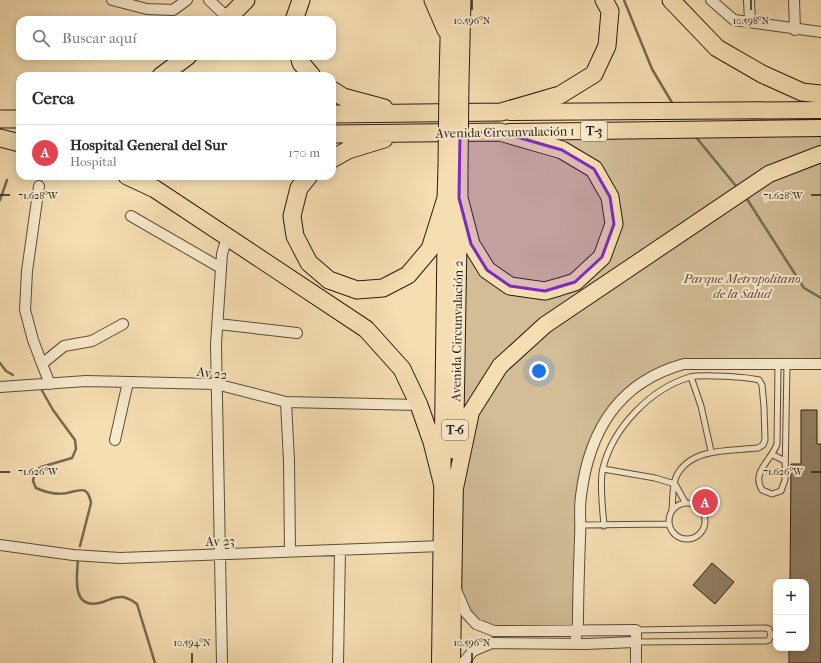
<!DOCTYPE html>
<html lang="es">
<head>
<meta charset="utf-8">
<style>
	:root { --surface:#fff; --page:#f7f7f7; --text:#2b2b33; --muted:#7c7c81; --line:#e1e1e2; --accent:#111827 }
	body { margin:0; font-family:"IM FELL French Canon",serif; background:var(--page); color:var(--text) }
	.controls { position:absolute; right:12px; bottom:12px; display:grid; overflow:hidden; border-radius:8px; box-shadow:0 2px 10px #0003 }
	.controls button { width:36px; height:36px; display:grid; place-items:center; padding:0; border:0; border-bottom:1px solid var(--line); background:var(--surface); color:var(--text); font:20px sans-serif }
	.you { position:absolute; left:539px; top:371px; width:14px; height:14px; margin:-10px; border:3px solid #fff; border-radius:50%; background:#1a73e8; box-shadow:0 0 0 6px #1a73e833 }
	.badge { display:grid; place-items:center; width:26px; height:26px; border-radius:50%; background:var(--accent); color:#fff; font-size:13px; font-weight:700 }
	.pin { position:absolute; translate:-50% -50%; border:2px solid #fff; box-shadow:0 1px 4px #0006 }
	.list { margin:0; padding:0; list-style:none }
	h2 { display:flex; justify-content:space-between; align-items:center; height:52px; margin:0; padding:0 16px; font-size:17px }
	h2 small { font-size:13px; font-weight:400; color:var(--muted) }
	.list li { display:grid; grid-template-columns:26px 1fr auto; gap:12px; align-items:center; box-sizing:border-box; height:56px; padding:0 16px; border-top:1px solid var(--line) }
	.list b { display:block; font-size:15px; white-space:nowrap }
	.list p { margin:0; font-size:13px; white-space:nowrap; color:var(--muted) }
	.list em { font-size:13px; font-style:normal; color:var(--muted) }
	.icon { flex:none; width:22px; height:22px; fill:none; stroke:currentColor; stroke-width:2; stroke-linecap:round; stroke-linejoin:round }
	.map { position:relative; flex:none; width:821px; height:663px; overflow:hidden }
	.search { position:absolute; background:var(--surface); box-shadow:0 2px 10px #0003; left:16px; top:16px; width:320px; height:44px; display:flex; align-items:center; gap:10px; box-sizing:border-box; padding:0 14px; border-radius:12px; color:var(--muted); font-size:15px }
	.panel { position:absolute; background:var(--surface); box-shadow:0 2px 10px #0003; left:16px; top:72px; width:320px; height:108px; border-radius:12px }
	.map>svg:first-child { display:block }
</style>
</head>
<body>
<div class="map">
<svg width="821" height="663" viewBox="0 0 821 663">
	<rect width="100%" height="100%" fill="#f5deb2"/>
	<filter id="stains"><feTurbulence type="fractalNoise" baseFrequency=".005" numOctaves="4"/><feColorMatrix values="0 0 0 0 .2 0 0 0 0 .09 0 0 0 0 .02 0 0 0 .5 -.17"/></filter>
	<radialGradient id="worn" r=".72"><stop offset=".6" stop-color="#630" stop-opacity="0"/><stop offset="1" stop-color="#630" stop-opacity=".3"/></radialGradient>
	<path fill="#d2bd97" stroke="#7d6c54" d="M821 128V364L663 369 607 415 586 466 576 631H494L476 624 461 602 460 133Z"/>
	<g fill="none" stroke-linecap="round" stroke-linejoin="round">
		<path stroke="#796852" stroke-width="2.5" d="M624 0 652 69 674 106
			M695 136 736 186
			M745 196 804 288 821 298
			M0 200 7 180
			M0 363 6 371 13 375
			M40 387 53 410 75 440 76 449 72 458 41 467 35 471 33 481 36 488C45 492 56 495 67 493 80 490 88 485 91 503L80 546
			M78 559C77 576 71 609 99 603 108 601 113 596 123 597 128 598 133 601 137 604L155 663"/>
	</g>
	<path fill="#938065" stroke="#281b12" d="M801 410H817V444H821V663H789V648H806V582H790L791 464H801Z
		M712 563 734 582 715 604 693 585Z"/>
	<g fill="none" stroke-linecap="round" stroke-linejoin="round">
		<g stroke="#5b4c3a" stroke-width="7">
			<path id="service" d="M778 364 777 444C771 461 751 472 762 490L772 494 781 491 785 480 787 364
				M691 377 701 406 711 451
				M773 455 785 461
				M603 469 655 478 675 484 685 502
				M669 521a18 18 0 1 1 36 0a18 18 0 1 1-36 0Z
				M581 525 669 524
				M604 526C603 511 599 482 603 468 613 428 650 389 690 377 701 374 747 377 759 380L762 385 764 407 765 440 763 445 758 448C731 451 690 447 676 477 672 486 673 501 672 511
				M635 642 766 641 769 640 771 635 769 629 765 628 636 630"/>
		</g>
		<g stroke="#5b4c3a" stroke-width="12">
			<path id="minor" d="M112 0 147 9 173 10 187 0
				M209 0 228 18
				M711 0 734 20 821 32
				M749 0 750 22
				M794 0 795 30
				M39 186 27 271 25 310 33 340 42 364
				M131 216 221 268
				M218 324 297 333
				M50 384 42 364 64 346 92 341 123 324
				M0 387 86 381 216 384 286 402 419 405
				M286 402 289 461 290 551
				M115 440 128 382
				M0 545 73 555 120 558 442 546
				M457 592 466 613 476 624 494 631 636 630V663
				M575 644 578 623C578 595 579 567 580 538 581 524 579 509 581 496 589 431 618 382 684 364H821
				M222 663 216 344 222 254 227 237
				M338 663 340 550
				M463 663 473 651 492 643 585 644 635 642"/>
		</g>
		<g stroke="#281b12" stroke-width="18">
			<path id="primary" d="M510 112 821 110
				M509 132 821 128
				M455 451 459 209
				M455 488 471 412 500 366 545 325 769 174 821 154
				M440 663 446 205
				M452 663 455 479"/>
		</g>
		<g stroke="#281b12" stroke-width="19">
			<path id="trunk" d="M433 0 446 30
				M671 0 717 48 762 74 802 92 821 94
				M226 20 246 0
				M294 20 301 0
				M299 56 301 63 312 76
				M161 76 188 56
				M448 81 450 0
				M460 82 462 0
				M332 90 343 97 384 108
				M332 114 501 112 560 95 594 74 607 46 610 11 604 0
				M0 119H20
				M332 134 500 132 562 150 594 169 610 197 614 224 602 257 575 282 559 287 545 291 510 286 487 270 471 244 459 198V168
				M0 138 20 143
				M332 159 348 150 384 139
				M127 176 155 189 366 329 402 369 419 405 432 442 443 486
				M309 176 299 188 292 216 295 236 309 263 329 280 357 290 383 288 408 275 430 249 446 198 447 167"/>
		</g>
		<use href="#service" stroke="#f8eacd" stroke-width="5"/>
		<use href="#minor" stroke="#f8eacd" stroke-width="10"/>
		<use href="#primary" stroke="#f5deb2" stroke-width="16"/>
		<use href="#trunk" stroke="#f5deb2" stroke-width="17"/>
		<g stroke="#281b12" stroke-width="19" stroke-linecap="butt">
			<path id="trunk-bridge" d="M447 167 448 81
				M459 168 460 82"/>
		</g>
		<use href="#trunk-bridge" stroke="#f5deb2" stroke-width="17"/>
	</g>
	<path fill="#7b2cbf" fill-opacity="0.2" stroke="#7b2cbf" stroke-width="3" stroke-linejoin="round" d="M500 132 562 150 594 169 610 197 614 224 602 257 575 282 545 291 510 286 487 270 471 244 459 198 460 133Z"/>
	<path fill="none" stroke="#281b12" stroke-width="1.5" d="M472 0V10M751 0V10M0 195H10M811 195H821M0 472H10M811 472H821M192 653V663M472 653V663"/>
	<g text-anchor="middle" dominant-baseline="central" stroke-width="4" stroke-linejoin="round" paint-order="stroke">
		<g fill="#f8eacd" stroke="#66594a" stroke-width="1">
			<rect x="581" y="121" width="26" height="20" rx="3"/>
			<rect x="442" y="420" width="26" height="20" rx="3"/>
		</g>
		<g font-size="12" font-weight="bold" fill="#281b12">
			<text x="594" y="131">T-3</text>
			<text x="455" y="430">T-6</text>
		</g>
		<g font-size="13" fill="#281b12" stroke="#f8eacd">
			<text transform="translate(505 132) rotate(-1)">Avenida Circunvalación 1</text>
			<text transform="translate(457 331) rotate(-89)">Avenida Circunvalación 2</text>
			<text transform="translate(212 373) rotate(6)">Av 22</text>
			<text transform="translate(220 541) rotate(-2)">Av 23</text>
		</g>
		<g font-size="13" font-style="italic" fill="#5b4c3a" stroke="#f8eacd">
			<text x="742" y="278">Parque Metropolitano<tspan x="742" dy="15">de la Salud</tspan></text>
		</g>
	</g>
	<g font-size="10" text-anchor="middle" fill="#281b12" stroke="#f8eacd" stroke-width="4" stroke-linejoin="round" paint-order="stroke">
		<text x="472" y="24">10.596°N</text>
		<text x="751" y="24">10.598°N</text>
		<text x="783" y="199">71.628°W</text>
		<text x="38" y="199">71.628°W</text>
		<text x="783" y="475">71.626°W</text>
		<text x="38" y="475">71.626°W</text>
		<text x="192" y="646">10.594°N</text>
		<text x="472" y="646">10.596°N</text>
	</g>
	<rect width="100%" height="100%" filter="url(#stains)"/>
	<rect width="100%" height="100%" fill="url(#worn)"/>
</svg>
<div class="controls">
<button>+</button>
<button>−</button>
</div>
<div class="you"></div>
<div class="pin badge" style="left:705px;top:502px;background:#e0444e">A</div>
<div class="search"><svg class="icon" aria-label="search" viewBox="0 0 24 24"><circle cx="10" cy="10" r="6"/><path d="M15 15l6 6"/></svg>Buscar aquí</div>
<section class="panel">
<h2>Cerca<small></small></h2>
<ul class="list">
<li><span class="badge" style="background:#e0444e">A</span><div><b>Hospital General del Sur</b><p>Hospital</p></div><em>170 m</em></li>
</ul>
</section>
</div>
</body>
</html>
